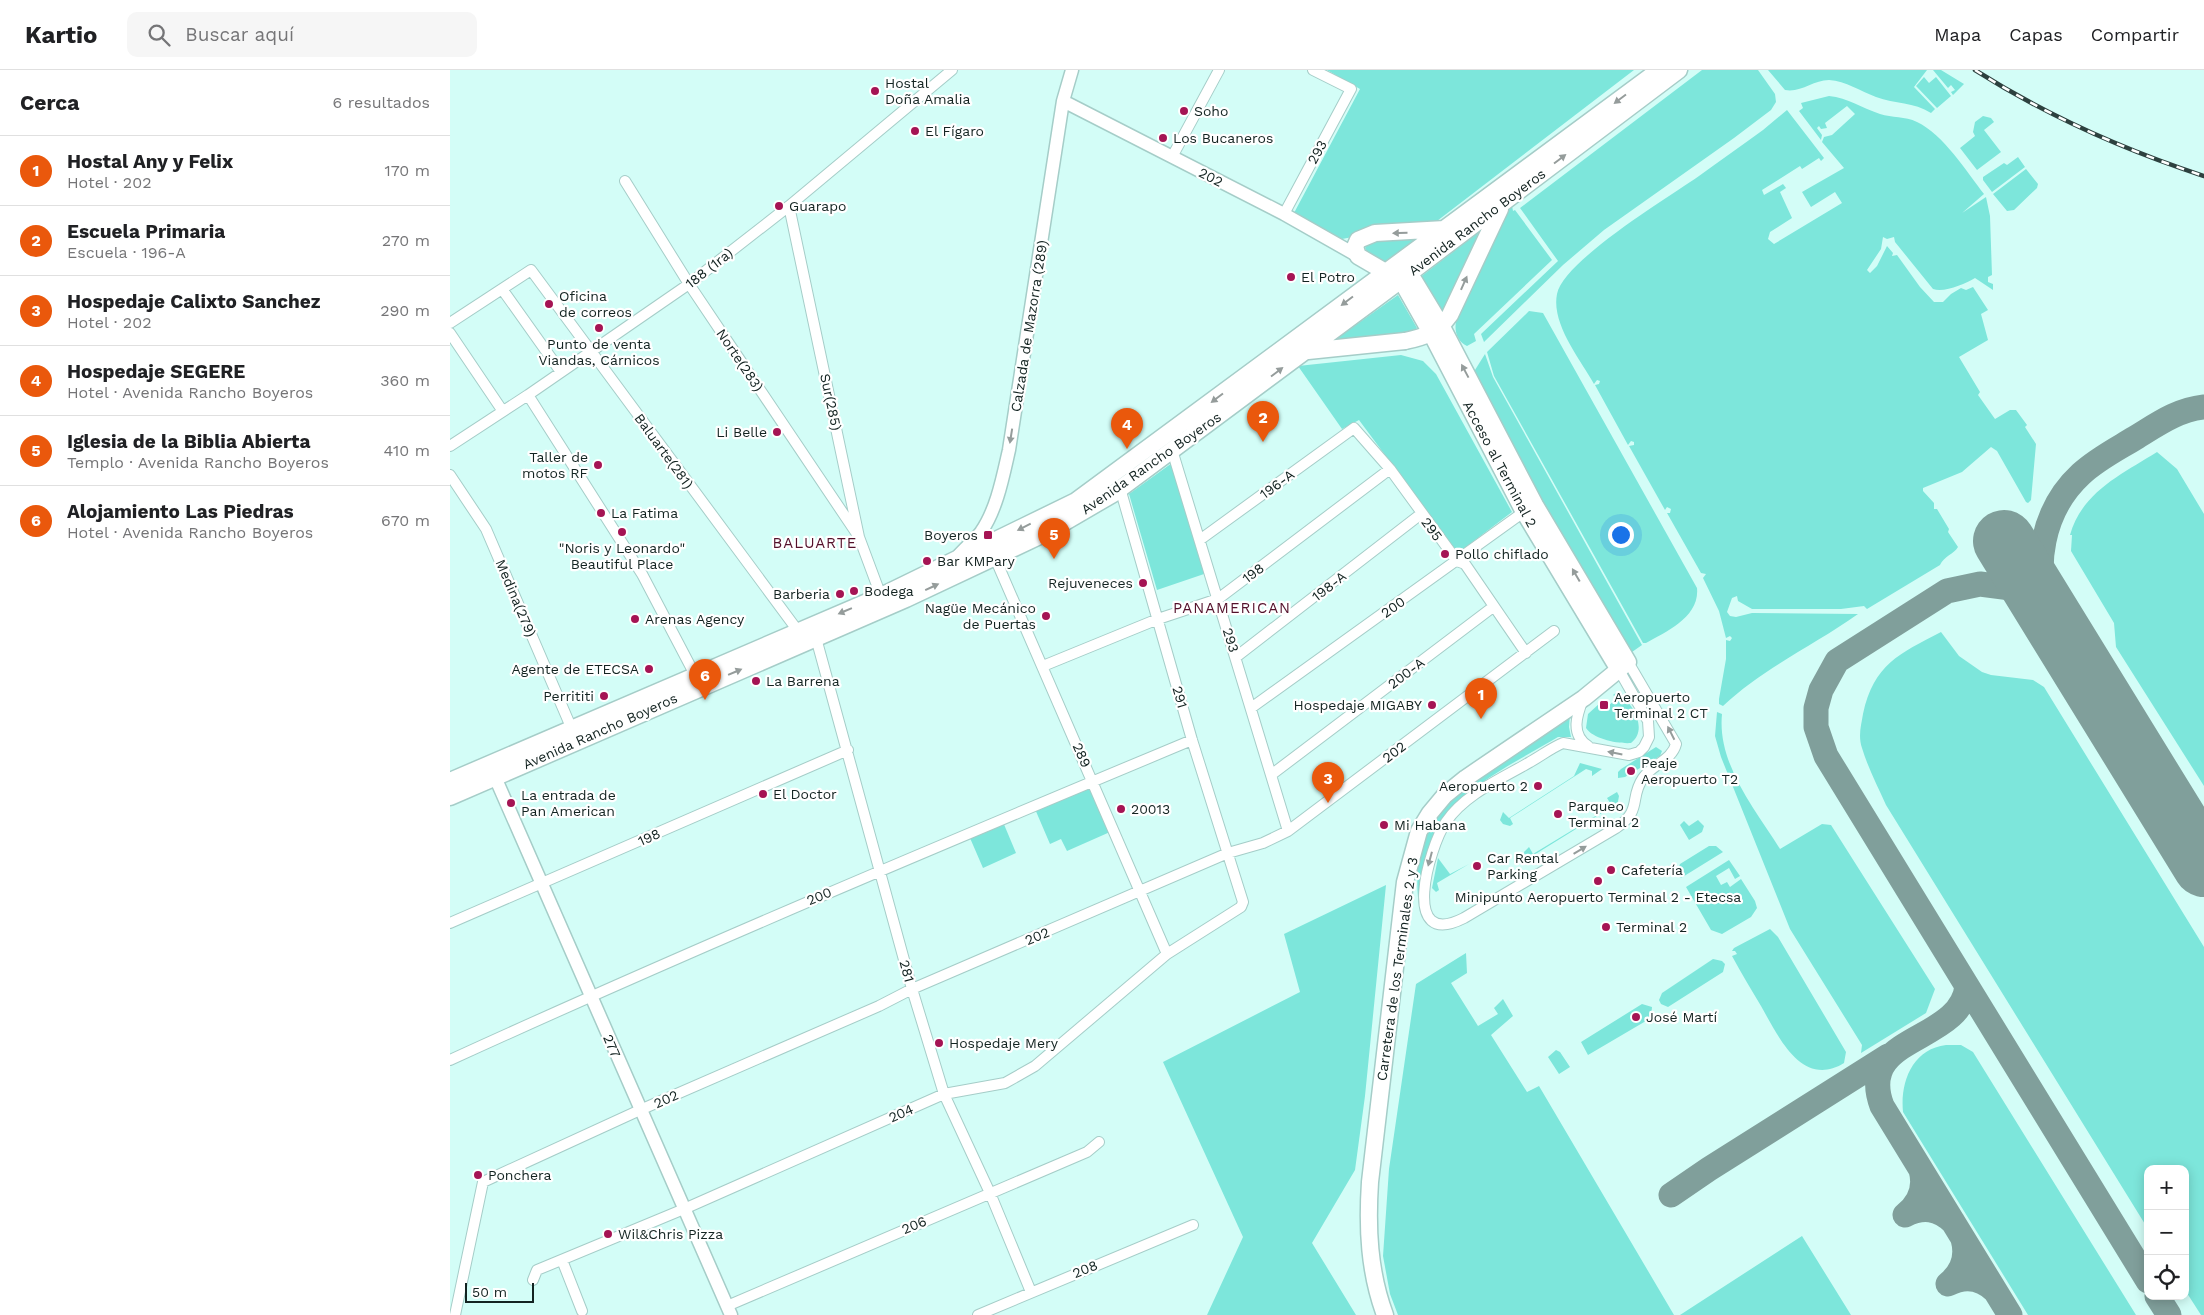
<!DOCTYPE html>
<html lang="es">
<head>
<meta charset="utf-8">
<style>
	:root { --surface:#fff; --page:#f6f6f6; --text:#202124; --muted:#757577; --line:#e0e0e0; --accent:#ea580c }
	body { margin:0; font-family:"Work Sans",sans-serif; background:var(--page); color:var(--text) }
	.controls { position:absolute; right:15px; bottom:15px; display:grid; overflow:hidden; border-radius:10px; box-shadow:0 2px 12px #0003 }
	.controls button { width:45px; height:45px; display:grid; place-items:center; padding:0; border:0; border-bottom:1px solid var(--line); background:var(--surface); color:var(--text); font:25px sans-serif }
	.scale { position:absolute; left:15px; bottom:12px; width:69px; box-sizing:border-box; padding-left:5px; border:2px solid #132321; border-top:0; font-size:14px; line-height:18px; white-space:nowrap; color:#132321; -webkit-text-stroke:4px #fff; paint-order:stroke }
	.you { position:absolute; left:1170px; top:464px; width:18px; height:18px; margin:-12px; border:4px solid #fff; border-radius:50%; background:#1a73e8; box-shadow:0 0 0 8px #1a73e833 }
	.badge { display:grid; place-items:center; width:32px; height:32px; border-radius:50%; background:var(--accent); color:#fff; font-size:16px; font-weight:700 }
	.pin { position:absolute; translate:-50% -41px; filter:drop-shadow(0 1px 2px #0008) }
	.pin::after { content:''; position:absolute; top:26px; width:18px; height:15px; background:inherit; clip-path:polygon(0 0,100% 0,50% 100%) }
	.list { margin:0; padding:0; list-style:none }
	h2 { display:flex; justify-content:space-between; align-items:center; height:65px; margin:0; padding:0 20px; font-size:21px }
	h2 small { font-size:16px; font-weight:400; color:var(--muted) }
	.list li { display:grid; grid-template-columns:32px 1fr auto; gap:15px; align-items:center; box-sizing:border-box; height:70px; padding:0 20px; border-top:1px solid var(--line) }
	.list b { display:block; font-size:19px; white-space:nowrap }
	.list p { margin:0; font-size:16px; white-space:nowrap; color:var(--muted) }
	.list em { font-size:16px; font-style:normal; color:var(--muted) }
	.icon { flex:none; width:28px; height:28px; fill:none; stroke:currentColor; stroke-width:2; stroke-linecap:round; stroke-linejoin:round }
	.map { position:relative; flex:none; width:1754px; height:1245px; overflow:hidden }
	header { display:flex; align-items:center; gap:30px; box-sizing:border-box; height:70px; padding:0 25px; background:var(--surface); border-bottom:1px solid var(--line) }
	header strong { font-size:24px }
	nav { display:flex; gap:28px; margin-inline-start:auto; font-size:18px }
	.search { width:350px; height:45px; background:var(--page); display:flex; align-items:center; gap:12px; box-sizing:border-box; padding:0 18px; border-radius:10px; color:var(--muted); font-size:19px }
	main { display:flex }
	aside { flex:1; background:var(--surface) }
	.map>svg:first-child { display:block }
</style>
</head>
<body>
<header>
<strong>Kartio</strong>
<div class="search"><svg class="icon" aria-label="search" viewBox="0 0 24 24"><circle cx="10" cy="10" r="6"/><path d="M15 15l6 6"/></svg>Buscar aquí</div>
<nav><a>Mapa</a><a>Capas</a><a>Compartir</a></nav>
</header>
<main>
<aside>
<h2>Cerca<small>6 resultados</small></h2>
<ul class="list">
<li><span class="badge">1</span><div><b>Hostal Any y Felix</b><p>Hotel · 202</p></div><em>170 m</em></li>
<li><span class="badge">2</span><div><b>Escuela Primaria</b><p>Escuela · 196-A</p></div><em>270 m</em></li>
<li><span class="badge">3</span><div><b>Hospedaje Calixto Sanchez</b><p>Hotel · 202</p></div><em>290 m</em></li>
<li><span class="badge">4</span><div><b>Hospedaje SEGERE</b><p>Hotel · Avenida Rancho Boyeros</p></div><em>360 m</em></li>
<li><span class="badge">5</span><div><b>Iglesia de la Biblia Abierta</b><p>Templo · Avenida Rancho Boyeros</p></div><em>410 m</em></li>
<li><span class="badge">6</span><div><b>Alojamiento Las Piedras</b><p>Hotel · Avenida Rancho Boyeros</p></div><em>670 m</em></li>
</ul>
</aside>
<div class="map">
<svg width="1754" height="1245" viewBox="0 0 1754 1245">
	<rect width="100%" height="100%" fill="#d3fdf7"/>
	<path fill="#7de6db" d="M877 0H1184L987 151 892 169 844 143 910 19Z
		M1252 0H1308L1325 24 1326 32 1321 40 1284 68 1154 160 1113 195 1034 272 1031 264 1108 191 1070 138Z
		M1318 0H1477L1464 17 1485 39 1481 43C1464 32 1445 34 1426 27 1410 21 1396 11 1379 10 1363 10 1351 23 1335 20Z
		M1483 0H1491L1514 14 1503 25 1501 22 1505 20 1501 15 1498 18Z
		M1474 7 1479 13 1486 7 1501 26 1487 38 1466 16Z
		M1379 26C1398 28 1412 38 1430 44 1442 48 1455 46 1467 52 1493 64 1517 102 1534 124L1512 143 1536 127 1540 146 1542 205 1538 207V212L1543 214V220L1525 208C1515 214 1494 223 1483 219L1445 172 1444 167 1437 169 1433 167 1431 179 1417 200 1420 203 1427 196 1437 176 1443 183 1442 186 1447 185 1470 217 1484 232H1493L1501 224 1511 218 1516 220 1523 217 1538 240 1531 244 1538 270 1509 287 1530 322 1528 325 1545 349 1560 340H1566L1577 355 1575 357 1586 374 1581 430 1578 433 1576 432 1547 381 1541 377 1512 402 1473 418V421L1484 433V439H1487L1499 459 1498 462 1508 477C1504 484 1494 486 1490 495L1417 539 1414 536 1391 539H1302L1288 531 1287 526 1282 528 1277 542 1280 546 1286 547 1302 543 1408 544C1363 576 1313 598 1273 636L1269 634V629L1276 589V570L1280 571 1282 568 1280 566 1276 568 1269 541 1253 508 1256 504 1251 503 1217 443H1220L1221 439 1217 437 1215 440 1179 376 1184 375V372L1181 371 1178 375 1145 315 1149 314 1150 311 1147 310 1144 314C1130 289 1101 254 1107 224 1113 191 1219 127 1249 106 1270 91 1292 75 1313 60L1337 40 1374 88 1371 91 1369 88 1352 99 1350 96 1312 120 1314 125 1333 114 1336 118 1330 122 1342 148 1320 162 1318 169 1324 174 1392 133 1385 122 1361 137 1352 122 1394 98 1372 72 1374 67 1382 65 1405 44 1397 36 1375 53 1377 58 1371 59 1369 56 1367 58 1372 65 1371 70 1349 41 1353 38 1351 33Z
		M1533 46 1541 48 1544 52 1534 60 1551 82 1527 100 1510 78 1525 66 1523 62 1525 52Z
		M1568 87 1575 97 1542 122 1533 110V107L1554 93 1557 95Z
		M1576 99 1588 114 1587 118 1564 140 1557 141 1543 124Z
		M1062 136 1063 141 1065 140 1102 190 1024 264 1026 271 1017 276C1008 272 1004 262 1006 252L1057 141Z
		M1029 162 995 239 992 243 969 208Z
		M974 167 934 192 918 183 915 178 920 170Z
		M948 225 967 258 961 265 886 269Z
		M1079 241 1093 243 1247 518C1250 547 1216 562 1196 573H1193L1044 306 1037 282Z
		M1035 284 1043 307 1192 575 1182 582 1178 581 1080 417 1024 308 1025 300Z
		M951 285 973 291 986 304 1062 442 1008 483 909 350 892 359 848 296Z
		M1707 382 1727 399 1754 444V716L1666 577 1664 553 1621 481 1622 465H1620C1632 422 1672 404 1707 382Z
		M722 393 754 504 707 520 679 424Z
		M1491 562 1509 586 1532 602 1541 605 1583 610 1594 617 1754 877V1245H1751L1735 1220V1099H1698V1159L1436 735C1428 717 1418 698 1412 678 1408 666 1411 656 1413 644 1424 594 1449 584 1491 562Z
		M1167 622C1182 632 1199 659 1181 673 1168 674 1143 669 1136 658L1138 644 1150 633 1156 638 1167 628 1163 625Z
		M1267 642 1272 644C1267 694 1305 739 1330 779L1372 754 1381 755 1485 919 1476 943 1411 983 1412 975 1340 859 1271 687 1265 666Z
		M1120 644 1119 657 1121 667H1108C1065 693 1002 721 982 768 974 787 972 808 968 828 962 759 996 731 1048 695 1072 678 1096 661 1120 644Z
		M1206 677 1212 681 1210 686 1175 707 1168 708V702L1171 699Z
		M1130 693 1152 699 1142 706V701L1136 699 1060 748 1063 754 1060 756 1053 754 1050 750 1053 742 1059 748 1124 706Z
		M640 715 660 762 617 781 611 769 600 774 585 739Z
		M1167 722 1169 726 1166 742 1163 736 1084 785 1087 790 1080 793 1075 789 1074 782 1079 777 1083 784 1162 736 1157 728Z
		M1248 750 1254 756 1252 762 1239 770 1230 755 1234 751 1239 756Z
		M553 752 566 783 533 798 520 768Z
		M1259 776H1266L1273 782 1231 808 1227 802 1230 794Z
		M988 788 1000 804 1019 794 987 813 989 820 986 822 982 818Z
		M1279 790 1290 806 1285 809 1279 798 1266 806 1271 815 1277 812 1280 817 1291 809 1305 831 1307 838 1301 847 1272 864 1261 860 1236 817Z
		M936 815 915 1026 905 1100 862 1173 906 1245H757L793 1167 713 992 850 922 834 864Z
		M1320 859 1328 867 1396 982 1394 993C1352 1019 1328 966 1311 936 1301 919 1291 903 1282 886L1287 884 1285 881H1282L1284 878Z
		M1016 883 1017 903 1001 913 1028 956 1048 944 1044 938 1053 929 1063 946 1041 965 1077 1022 1089 1016 1224 1245H948L940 1224 933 1186 939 1099 966 914Z
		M1263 889 1272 891 1275 894 1273 902 1218 937 1211 934 1209 930 1212 923Z
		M1192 934 1202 937 1201 948 1138 985 1131 972Z
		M1496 975H1511L1523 982 1686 1245H1578L1453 1042C1450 1011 1463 979 1496 975Z
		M1106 980 1110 982 1120 997 1109 1004 1098 987Z
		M1352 1166 1401 1245H1230Z"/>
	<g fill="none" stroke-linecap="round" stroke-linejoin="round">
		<path stroke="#809f9b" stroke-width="25" d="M1602 547C1580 499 1593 439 1631 404 1647 389 1667 379 1685 368 1708 354 1727 340 1754 337
			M1604 551 1575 524 1561 518 1530 514 1497 521 1387 591 1371 620 1366 638V657L1376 686 1698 1211
			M1517 916C1511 974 1405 964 1432 1036L1560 1245
			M1471 1100C1476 1118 1470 1133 1455 1145 1473 1136 1488 1138 1503 1152
			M1221 1125 1259 1099 1438 986
			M1513 1169C1518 1187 1512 1203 1498 1214 1515 1205 1531 1207 1545 1221
			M1707 1226 1719 1245"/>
		<path stroke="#809f9b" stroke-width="62" d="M1554 471 1754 796"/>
		<g stroke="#a5cdc8" stroke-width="12">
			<path id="minor" d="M722 87 769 0
				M175 111 239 214 409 467
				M339 136 409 467 431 526
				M834 144 901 19 863 0
				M52 219 111 302
				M0 253 81 200 348 561
				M0 263 52 340
				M78 325 192 504 245 605
				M0 376 78 325 239 214 339 136 502 0
				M722 380 838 761
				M0 405 36 459 121 657
				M751 469 904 358 940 399 1007 491 1015 494 1076 583
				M545 488 717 884
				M366 568 462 919 494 1024 540 1123 581 1222
				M786 587 971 444
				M593 596 708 549 768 529 940 399
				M1169 600 1198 651 1199 667 1194 677 1189 682 1179 685 1113 673C1101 678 1091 686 1080 692 1051 709 1015 724 996 752 979 777 949 881 1014 848L1166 758C1193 740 1179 728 1193 708 1203 694 1222 690 1226 674L1178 592
				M1133 629C1127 645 1120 664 1138 676
				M801 638 1078 439
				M821 705 1043 537
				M0 853 398 680
				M0 990C245 878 493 774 742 670
				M112 1190 132 1241
				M83 1210 87 1200 234 1139 494 1024 555 1013 585 996 717 884 791 837 793 832 742 670 670 418
				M277 1236 637 1082 649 1072
				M5 1245 33 1112 190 1040 429 936 462 919 778 783 813 773 838 761 1104 561
				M528 1245 743 1155"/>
		</g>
		<g stroke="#a5cdc8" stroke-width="15">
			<path id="tertiary" d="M613 31 834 144 908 186
				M509 485C516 477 525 470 531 462 547 439 553 406 559 380L613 31 622 0
				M45 707 281 1245"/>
		</g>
		<g stroke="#a5cdc8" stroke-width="19">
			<path id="primary" d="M936 202 1209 0
				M944 207 908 186 905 177 908 170 925 163 995 159
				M952 209 1229 0
				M951 210 981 263 1074 442 1169 600
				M955 271C975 267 988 262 1000 245L1050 139
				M935 1245C919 1202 917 1158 920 1112L955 812 969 761 980 743 995 725 1016 708 1134 628 1178 592 1085 435 992 257 960 204"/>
		</g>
		<g stroke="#a5cdc8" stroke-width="19">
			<path id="trunk" d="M858 281 955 271
				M0 711 431 526 626 431 936 202
				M0 727 456 529 596 463 663 424 951 210"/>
		</g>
		<use href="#minor" stroke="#fff" stroke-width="10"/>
		<use href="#tertiary" stroke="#fff" stroke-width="12"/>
		<use href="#primary" stroke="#fff" stroke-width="16"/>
		<use href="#trunk" stroke="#fff" stroke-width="16"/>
		<g stroke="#2d413f" stroke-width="4.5">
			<path id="rail" d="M1525 0C1596 45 1674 80 1754 106"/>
		</g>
		<use href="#rail" stroke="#fff" stroke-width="2.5" stroke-dasharray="8" stroke-linecap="butt"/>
	</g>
	<defs><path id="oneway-solid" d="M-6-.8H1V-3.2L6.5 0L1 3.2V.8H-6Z" transform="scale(1.25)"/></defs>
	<g fill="#959c9b">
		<use href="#oneway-solid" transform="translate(1170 29) rotate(143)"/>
		<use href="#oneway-solid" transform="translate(1110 89) rotate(-37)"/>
		<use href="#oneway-solid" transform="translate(950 163) rotate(179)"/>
		<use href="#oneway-solid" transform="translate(1014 213) rotate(-66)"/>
		<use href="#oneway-solid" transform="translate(897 231) rotate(143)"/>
		<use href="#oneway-solid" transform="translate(1015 301) rotate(-118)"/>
		<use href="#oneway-solid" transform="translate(827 302) rotate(-37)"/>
		<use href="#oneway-solid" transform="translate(767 328) rotate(143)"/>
		<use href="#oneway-solid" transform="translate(561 366) rotate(99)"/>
		<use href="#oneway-solid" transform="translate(574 457) rotate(153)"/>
		<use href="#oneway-solid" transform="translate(1126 505) rotate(-120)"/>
		<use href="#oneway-solid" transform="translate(482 517) rotate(-25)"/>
		<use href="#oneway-solid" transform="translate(395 541) rotate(157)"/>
		<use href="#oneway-solid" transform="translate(285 602) rotate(-23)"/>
		<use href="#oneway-solid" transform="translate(1221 663) rotate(-117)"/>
		<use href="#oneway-solid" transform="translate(1165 683) rotate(-169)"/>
		<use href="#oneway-solid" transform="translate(1130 780) rotate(-31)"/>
		<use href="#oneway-solid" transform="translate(980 789) rotate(105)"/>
	</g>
	<g fill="#a51454" stroke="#fff" stroke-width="2">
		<circle cx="425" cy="21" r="5"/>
		<circle cx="734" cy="41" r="5"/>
		<circle cx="465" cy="61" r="5"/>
		<circle cx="713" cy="68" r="5"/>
		<circle cx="329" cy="136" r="5"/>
		<circle cx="841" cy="207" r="5"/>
		<circle cx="99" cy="234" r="5"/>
		<circle cx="149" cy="258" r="5"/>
		<circle cx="327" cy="362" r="5"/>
		<circle cx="148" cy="395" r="5"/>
		<circle cx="151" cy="443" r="5"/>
		<circle cx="172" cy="462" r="5"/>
		<rect x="533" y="460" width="10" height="10" rx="2.5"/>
		<circle cx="995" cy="484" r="5"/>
		<circle cx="477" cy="491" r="5"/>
		<circle cx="693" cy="513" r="5"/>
		<circle cx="404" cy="521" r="5"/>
		<circle cx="390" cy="524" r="5"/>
		<circle cx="596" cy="546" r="5"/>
		<circle cx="185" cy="549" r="5"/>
		<circle cx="199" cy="599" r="5"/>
		<circle cx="306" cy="611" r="5"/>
		<circle cx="154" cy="626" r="5"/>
		<circle cx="982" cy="635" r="5"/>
		<rect x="1149" y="630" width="10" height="10" rx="2.5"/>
		<circle cx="1181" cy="701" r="5"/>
		<circle cx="1088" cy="716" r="5"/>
		<circle cx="313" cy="724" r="5"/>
		<circle cx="61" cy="733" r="5"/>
		<circle cx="671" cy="739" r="5"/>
		<circle cx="1108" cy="744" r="5"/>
		<circle cx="934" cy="755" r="5"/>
		<circle cx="1027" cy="796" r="5"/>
		<circle cx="1161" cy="800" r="5"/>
		<circle cx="1148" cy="811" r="5"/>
		<circle cx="1156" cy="857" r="5"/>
		<circle cx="1186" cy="947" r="5"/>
		<circle cx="489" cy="973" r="5"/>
		<circle cx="28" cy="1105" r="5"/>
		<circle cx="158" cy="1164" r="5"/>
	</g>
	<g text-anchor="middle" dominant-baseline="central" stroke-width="4.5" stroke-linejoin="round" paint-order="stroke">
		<g font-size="14" fill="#132321" stroke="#fff" text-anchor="start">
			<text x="435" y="13">Hostal<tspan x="435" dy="16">Doña Amalia</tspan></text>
			<text x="744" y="41">Soho</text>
			<text x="475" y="61">El Fígaro</text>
			<text x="723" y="68">Los Bucaneros</text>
			<text x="339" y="136">Guarapo</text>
			<text x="851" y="207">El Potro</text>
			<text x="109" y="226">Oficina<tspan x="109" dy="16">de correos</tspan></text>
			<text x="149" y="274" text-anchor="middle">Punto de venta<tspan x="149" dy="16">Viandas, Cárnicos</tspan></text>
			<text x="317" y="362" text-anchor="end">Li Belle</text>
			<text x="138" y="387" text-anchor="end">Taller de<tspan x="138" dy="16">motos RF</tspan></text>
			<text x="161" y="443">La Fatima</text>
			<text x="528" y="465" text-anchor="end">Boyeros</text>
			<text x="172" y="478" text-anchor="middle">"Noris y Leonardo"<tspan x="172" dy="16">Beautiful Place</tspan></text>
			<text x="1005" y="484">Pollo chiflado</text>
			<text x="487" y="491">Bar KMPary</text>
			<text x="683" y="513" text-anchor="end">Rejuveneces</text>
			<text x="414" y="521">Bodega</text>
			<text x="380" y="524" text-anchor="end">Barberia</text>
			<text x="586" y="538" text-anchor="end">Nagüe Mecánico<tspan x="586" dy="16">de Puertas</tspan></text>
			<text x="195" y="549">Arenas Agency</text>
			<text x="189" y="599" text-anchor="end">Agente de ETECSA</text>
			<text x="316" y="611">La Barrena</text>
			<text x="144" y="626" text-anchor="end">Perrititi</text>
			<text x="1164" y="627">Aeropuerto<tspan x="1164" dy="16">Terminal 2 CT</tspan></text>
			<text x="972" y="635" text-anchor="end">Hospedaje MIGABY</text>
			<text x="1191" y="693">Peaje<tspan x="1191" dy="16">Aeropuerto T2</tspan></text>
			<text x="1078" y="716" text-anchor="end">Aeropuerto 2</text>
			<text x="323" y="724">El Doctor</text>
			<text x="71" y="725">La entrada de<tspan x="71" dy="16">Pan American</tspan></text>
			<text x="1118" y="736">Parqueo<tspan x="1118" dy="16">Terminal 2</tspan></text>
			<text x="681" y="739">20013</text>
			<text x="944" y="755">Mi Habana</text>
			<text x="1037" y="788">Car Rental<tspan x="1037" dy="16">Parking</tspan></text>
			<text x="1171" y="800">Cafetería</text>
			<text x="1148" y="827" text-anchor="middle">Minipunto Aeropuerto Terminal 2 - Etecsa</text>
			<text x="1166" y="857">Terminal 2</text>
			<text x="1196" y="947">José Martí</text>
			<text x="499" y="973">Hospedaje Mery</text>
			<text x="38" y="1105">Ponchera</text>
			<text x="168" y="1164">Wil&amp;Chris Pizza</text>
		</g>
		<g font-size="14" fill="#132321" stroke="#fff">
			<text transform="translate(867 82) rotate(-62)">293</text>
			<text transform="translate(761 107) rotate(27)">202</text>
			<text transform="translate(1027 152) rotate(-37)">Avenida Rancho Boyeros</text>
			<text transform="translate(259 198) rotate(-38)">188 (1ra)</text>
			<text transform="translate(579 256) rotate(-81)">Calzada de Mazorra (289)</text>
			<text transform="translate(290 290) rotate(56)">Norte(283)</text>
			<text transform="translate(381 332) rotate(78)">Sur(285)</text>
			<text transform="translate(214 381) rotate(54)">Baluarte(281)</text>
			<text transform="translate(701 393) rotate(-35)">Avenida Rancho Boyeros</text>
			<text transform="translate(1050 394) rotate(62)">Acceso al Terminal 2</text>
			<text transform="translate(827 414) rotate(-36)">196-A</text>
			<text transform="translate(982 459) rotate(53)">295</text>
			<text transform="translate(803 503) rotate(-37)">198</text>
			<text transform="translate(879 516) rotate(-38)">198-A</text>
			<text transform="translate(66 528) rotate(67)">Medina(279)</text>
			<text transform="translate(943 537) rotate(-36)">200</text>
			<text transform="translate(781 570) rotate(73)">293</text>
			<text transform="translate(956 603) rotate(-37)">200-A</text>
			<text transform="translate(730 627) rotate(74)">291</text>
			<text transform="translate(150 661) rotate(-24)">Avenida Rancho Boyeros</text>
			<text transform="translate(944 682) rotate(-37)">202</text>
			<text transform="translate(632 685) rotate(66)">289</text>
			<text transform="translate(199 767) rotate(-24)">198</text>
			<text transform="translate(369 826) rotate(-23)">200</text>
			<text transform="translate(587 866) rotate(-23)">202</text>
			<text transform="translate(947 899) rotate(-82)">Carretera de los Terminales 2 y 3</text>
			<text transform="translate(457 901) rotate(75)">281</text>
			<text transform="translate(162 976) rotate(67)">277</text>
			<text transform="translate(216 1029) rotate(-24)">202</text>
			<text transform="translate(451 1043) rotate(-24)">204</text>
			<text transform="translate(464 1155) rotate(-23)">206</text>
			<text transform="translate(635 1199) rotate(-22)">208</text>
		</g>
		<g font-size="15" letter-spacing="1" fill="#54112b" stroke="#fff">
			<text x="365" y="473">BALUARTE</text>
			<text x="782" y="538">PANAMERICAN</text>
		</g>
	</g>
</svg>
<div class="controls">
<button>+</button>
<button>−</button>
<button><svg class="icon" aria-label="locate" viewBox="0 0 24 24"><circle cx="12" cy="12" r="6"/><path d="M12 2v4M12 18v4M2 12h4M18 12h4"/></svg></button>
</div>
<div class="scale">50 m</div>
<div class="you"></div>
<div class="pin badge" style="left:1031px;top:649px">1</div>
<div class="pin badge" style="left:813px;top:372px">2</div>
<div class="pin badge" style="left:878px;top:733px">3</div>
<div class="pin badge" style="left:677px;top:379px">4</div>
<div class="pin badge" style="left:604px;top:489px">5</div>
<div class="pin badge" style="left:255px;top:630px">6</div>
</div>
</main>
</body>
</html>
